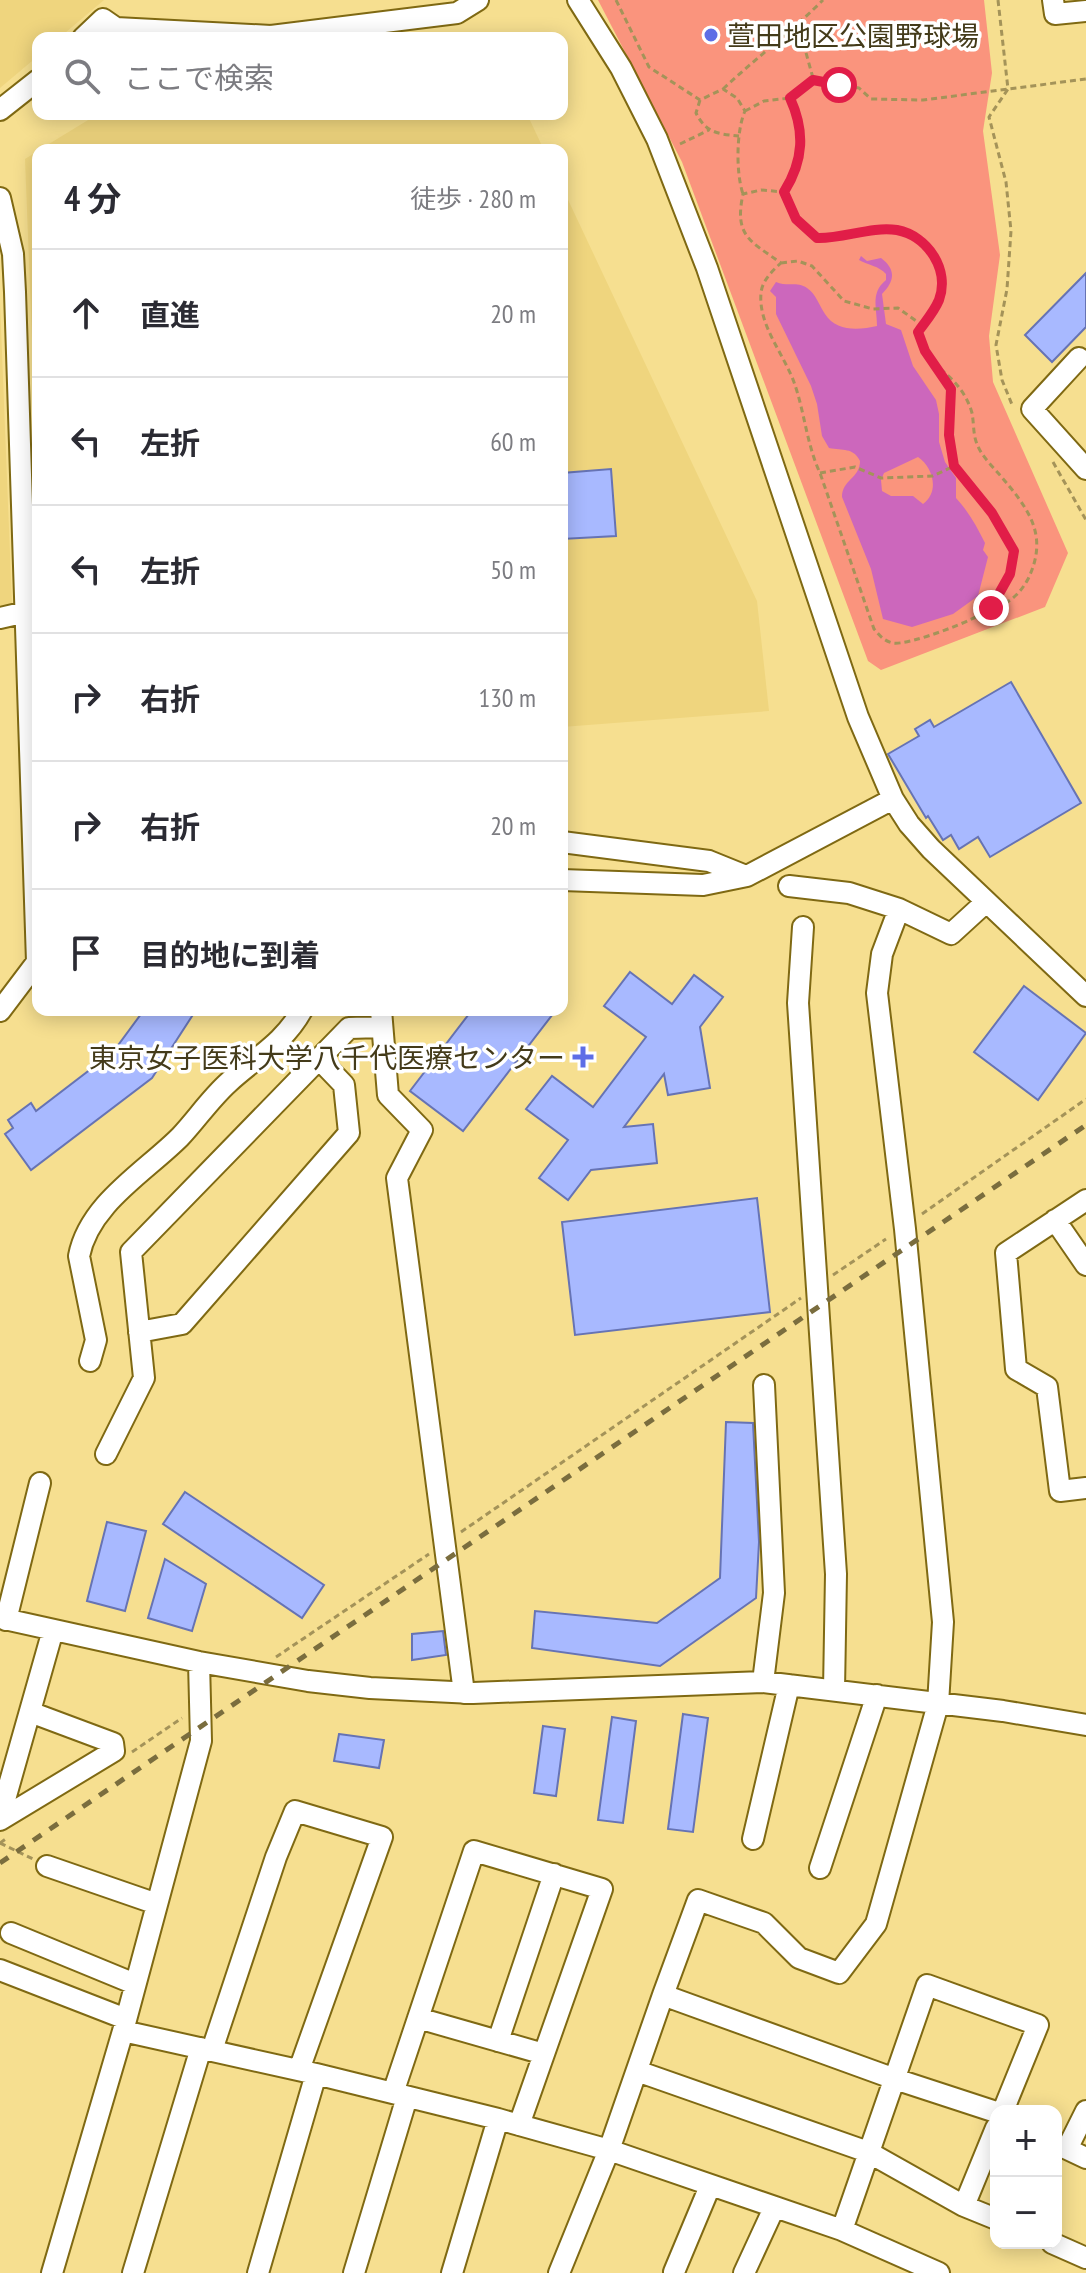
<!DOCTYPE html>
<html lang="ja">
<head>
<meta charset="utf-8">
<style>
	:root { --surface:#fff; --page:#f7f7f7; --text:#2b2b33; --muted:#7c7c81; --line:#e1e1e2 }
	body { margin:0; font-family:"PT Sans Narrow","Noto Sans JP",sans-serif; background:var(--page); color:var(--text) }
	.controls { position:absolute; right:24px; bottom:24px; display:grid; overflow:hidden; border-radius:16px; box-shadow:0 4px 20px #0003 }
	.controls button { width:72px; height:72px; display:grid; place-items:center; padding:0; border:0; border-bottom:2px solid var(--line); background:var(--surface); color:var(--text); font:40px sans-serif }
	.stop { position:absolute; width:24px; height:24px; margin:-18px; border:6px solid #e11d48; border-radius:50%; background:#fff }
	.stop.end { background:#e11d48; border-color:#fff; box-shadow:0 2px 8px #0008 }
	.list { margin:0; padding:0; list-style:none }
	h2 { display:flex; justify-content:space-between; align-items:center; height:104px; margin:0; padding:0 32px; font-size:34px }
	h2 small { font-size:26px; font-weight:400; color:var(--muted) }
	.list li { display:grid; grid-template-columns:52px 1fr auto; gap:24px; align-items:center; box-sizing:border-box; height:128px; padding:0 32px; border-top:2px solid var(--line) }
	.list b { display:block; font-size:30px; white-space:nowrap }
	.list em { font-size:26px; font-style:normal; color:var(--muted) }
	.icon { flex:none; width:44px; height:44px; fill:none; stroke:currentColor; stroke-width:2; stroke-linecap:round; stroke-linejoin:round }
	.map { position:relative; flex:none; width:1086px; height:2273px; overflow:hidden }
	.search { position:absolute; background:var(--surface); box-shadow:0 4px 20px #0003; left:32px; top:32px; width:536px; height:88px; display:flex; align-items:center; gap:20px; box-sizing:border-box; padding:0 28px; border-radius:16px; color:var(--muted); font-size:30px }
	.panel { position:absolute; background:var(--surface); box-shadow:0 4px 20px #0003; left:32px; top:144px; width:536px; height:872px; border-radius:16px }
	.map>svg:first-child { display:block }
</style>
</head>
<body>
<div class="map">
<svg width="1086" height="2273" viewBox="0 0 1086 2273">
	<rect width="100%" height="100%" fill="#f6df90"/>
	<path fill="#efd57e" d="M0 0H104L59 38H38V56L0 88Z
		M98 114H527L544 150H39Z
		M38 151V492L25 159Z
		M562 187 757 601 769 711 562 727Z
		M0 302 12 604 0 606Z"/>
	<path fill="#fa947d" d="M598 0H984L992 73 983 131 1000 255 989 336 993 382 1068 553 1045 607 881 670 868 661 682 162Z"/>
	<path fill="#cc67bc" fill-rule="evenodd" d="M861 256 867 261 881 258C897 270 894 282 882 294L886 324 901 330 913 366 936 400 939 414V442L945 462 956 478V498C969 512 977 527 985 543L983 550 988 557 978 596 953 614 912 627 883 619 871 569 842 497C842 480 860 478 860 461 853 447 843 451 829 448L822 436 817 404 811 386 776 314V297L770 291 776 282C787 287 797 281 807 288 816 294 819 305 825 314 836 332 859 330 877 326 877 308 870 293 886 280V274C879 266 868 265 859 260ZM918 457C933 467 940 492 923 504L913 496H891L882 491 881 480 884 473Z"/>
	<path fill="#a8b9ff" stroke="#6673b4" stroke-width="2" d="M1086 273V327L1052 362 1025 335Z
		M611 469 616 536 562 539V473Z
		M1011 682 1081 803 990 857 978 837 959 849 951 835 943 840 928 816 926 818 888 754 919 736 915 729 930 720 934 727Z
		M630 972 672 1004 694 975 723 997 700 1027 710 1088 668 1095 664 1074 624 1127 653 1124 657 1163 591 1170 568 1200 539 1178 568 1140 526 1109 552 1076 593 1107 646 1037 604 1006Z
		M1024 986 1086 1033 1038 1100 974 1052Z
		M144 1010H196L152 1078 31 1170 5 1134 13 1128 8 1120 31 1103 36 1111 113 1052Z
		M472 1010H556L463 1131 410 1091Z
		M757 1198 770 1312 575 1335 562 1222Z
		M726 1422 753 1423 759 1542 756 1598 660 1666 532 1648 535 1611 657 1623 720 1578Z
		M185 1492 324 1585 302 1618 163 1524Z
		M107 1522 146 1531 125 1611 87 1601Z
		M165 1559 206 1584 192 1631 148 1618Z
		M443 1631 446 1655 412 1660V1634Z
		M683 1714 708 1718 693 1832 668 1829Z
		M612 1717 636 1721 623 1823 598 1820Z
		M543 1726 565 1729 556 1796 534 1793Z
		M339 1734 384 1740 379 1768 334 1761Z"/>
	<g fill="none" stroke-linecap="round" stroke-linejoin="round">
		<g stroke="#7f6913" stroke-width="24">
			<path id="minor" d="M578 0 621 68 657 139 707 268 858 717 893 799 909 824 931 849 1086 996
				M1053 0 1055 14 1086 11
				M83 38 103 19 116 28 271 36 457 13 478 0
				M0 110 38 80
				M0 198 13 254 15 292 37 962 0 1011
				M1079 358 1032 409 1086 469
				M0 618 26 612
				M562 842 709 861 746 876
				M562 880 703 885 747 876 893 799
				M789 886 849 893 899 909 951 934 986 902
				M803 927 798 1003 836 1574 834 1690
				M381 1010 388 1095 422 1130 397 1178 464 1693
				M1086 1200 1006 1253 1016 1369 1047 1387 1060 1491 1086 1488
				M1055 1220 1086 1265
				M139 1332 182 1324 349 1133 344 1085 319 1059
				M90 1361 96 1340 79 1256C89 1204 145 1172 180 1137 197 1119 210 1099 229 1082 255 1058 284 1043 302 1010
				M106 1454 144 1378 131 1252 349 1028 382 1027
				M0 1618 199 1662 308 1681 370 1688 473 1693 763 1682 1003 1711 1086 1725
				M6 1620 40 1483
				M763 1682 774 1593 764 1385
				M0 1817 53 1630
				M0 1820 114 1751 113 1743 30 1712
				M753 1839 789 1685
				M47 1866 157 1904
				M820 1868 877 1695
				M11 1933 135 1984
				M0 1970 126 2019
				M663 1995 698 1900 764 1923 799 1958 839 1973 876 1924 938 1704 943 1622 905 1229 877 993 882 954 899 909
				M418 2018 544 2054
				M123 2031 316 2074 498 2119 609 2150 842 2230 939 2273
				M498 2041 554 1874
				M212 2050 276 1857 295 1811 382 1837 299 2070
				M637 2071 868 2152 964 2206 996 2219
				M393 2093 474 1851 602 1889 519 2125
				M1086 2111 1067 2149 1086 2158
				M964 2206 996 2128
				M842 2230 927 1985 1038 2025 1003 2111
				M1052 2243 1086 2258
				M674 2272 710 2186
				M52 2273 123 2031 201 1741 199 1662
				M133 2273 201 2048
				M258 2273 316 2074
				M354 2273 407 2097
				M452 2273 498 2119
				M559 2273 609 2150 663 1995 895 2079 996 2112
				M744 2273 774 2208"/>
		</g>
		<path stroke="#a49359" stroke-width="3" stroke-dasharray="6 4" stroke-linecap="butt" d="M616 0 649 67 700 100 723 89 737 98 745 111C736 131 736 174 743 194
			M998 0 1008 89 989 117 1006 182 1011 231 1007 289 996 345 1002 380 1013 407
			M798 24 813 78
			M723 89C756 58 791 32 823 0
			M700 100 696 113C706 133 718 134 739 136
			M745 111 764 101 790 98 813 80 859 88 871 99 923 100 1086 79
			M680 144 709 130
			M761 190 784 192 796 219 817 238C843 239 871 226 897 230 928 236 950 270 939 300 934 312 925 322 918 332L925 351 951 389 949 435 954 466 992 513 1014 551C1010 571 1006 593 991 608 979 619 908 646 893 643 884 641 880 636 874 629L820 473C807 445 805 415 795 385 785 355 758 326 761 293 762 281 772 271 781 263 750 241 734 236 743 194Z
			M784 192C804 160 805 131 790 98
			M781 263 798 261 812 266 844 301 873 309 898 308 922 325
			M940 369C955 380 967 395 972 413 974 423 973 435 977 444 981 455 991 465 999 474 1027 507 1050 534 1028 579 1020 594 1008 605 991 608
			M1053 462 1086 520
			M820 473 855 467 881 478 933 476 954 466
			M922 1214 1086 1099
			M833 1275 886 1239
			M461 1532 801 1298
			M276 1657 429 1554
			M132 1752 182 1718
			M0 1843 7 1838
			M0 1843 33 1859"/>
		<use href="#minor" stroke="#fff" stroke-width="20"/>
		<path stroke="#7a6d3e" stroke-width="5" stroke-dasharray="10 10" stroke-linecap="butt" d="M0 1863 1086 1125"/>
	</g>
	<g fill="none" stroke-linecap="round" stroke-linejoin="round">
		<path stroke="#e11d48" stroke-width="10" d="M839 85 813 80 790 98C805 131 804 160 784 192L796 219 817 238C843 239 871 226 897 230 928 236 950 270 939 300 934 312 925 322 918 332L925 351 951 389 949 435 954 466 992 513 1014 551 1010 574 991 608"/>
	</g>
	<g fill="#5e6ee6" stroke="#fff" stroke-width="3">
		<circle cx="711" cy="35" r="8"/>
		<path d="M579 1045h8v8h8v8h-8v8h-8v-8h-8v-8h8z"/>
	</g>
	<g text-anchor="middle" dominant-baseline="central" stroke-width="7" stroke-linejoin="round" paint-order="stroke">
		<g font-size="28" fill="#443b1a" stroke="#fff" text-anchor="start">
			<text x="727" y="35">萱田地区公園野球場</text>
			<text x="565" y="1057" text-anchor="end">東京女子医科大学八千代医療センター</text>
		</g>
	</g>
</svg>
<div class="controls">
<button>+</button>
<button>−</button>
</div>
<div class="stop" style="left:839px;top:85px"></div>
<div class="stop end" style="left:991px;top:608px"></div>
<div class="search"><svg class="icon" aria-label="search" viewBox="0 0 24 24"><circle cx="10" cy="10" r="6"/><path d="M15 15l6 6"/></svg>ここで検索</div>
<section class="panel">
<h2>4 分<small>徒歩 · 280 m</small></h2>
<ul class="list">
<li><svg class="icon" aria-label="ahead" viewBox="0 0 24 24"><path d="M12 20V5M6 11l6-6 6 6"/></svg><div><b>直進</b></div><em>20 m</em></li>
<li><svg class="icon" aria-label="left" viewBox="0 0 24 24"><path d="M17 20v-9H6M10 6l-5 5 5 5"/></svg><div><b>左折</b></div><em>60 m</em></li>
<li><svg class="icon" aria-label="left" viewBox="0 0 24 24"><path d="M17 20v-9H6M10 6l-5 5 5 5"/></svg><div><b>左折</b></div><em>50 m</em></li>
<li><svg class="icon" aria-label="right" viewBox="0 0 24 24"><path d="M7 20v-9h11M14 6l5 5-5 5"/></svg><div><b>右折</b></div><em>130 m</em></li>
<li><svg class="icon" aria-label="right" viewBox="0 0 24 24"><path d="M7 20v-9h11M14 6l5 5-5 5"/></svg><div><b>右折</b></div><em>20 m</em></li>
<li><svg class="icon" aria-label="arrive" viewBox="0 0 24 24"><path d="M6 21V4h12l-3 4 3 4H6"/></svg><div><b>目的地に到着</b></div></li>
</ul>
</section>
</div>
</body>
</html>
